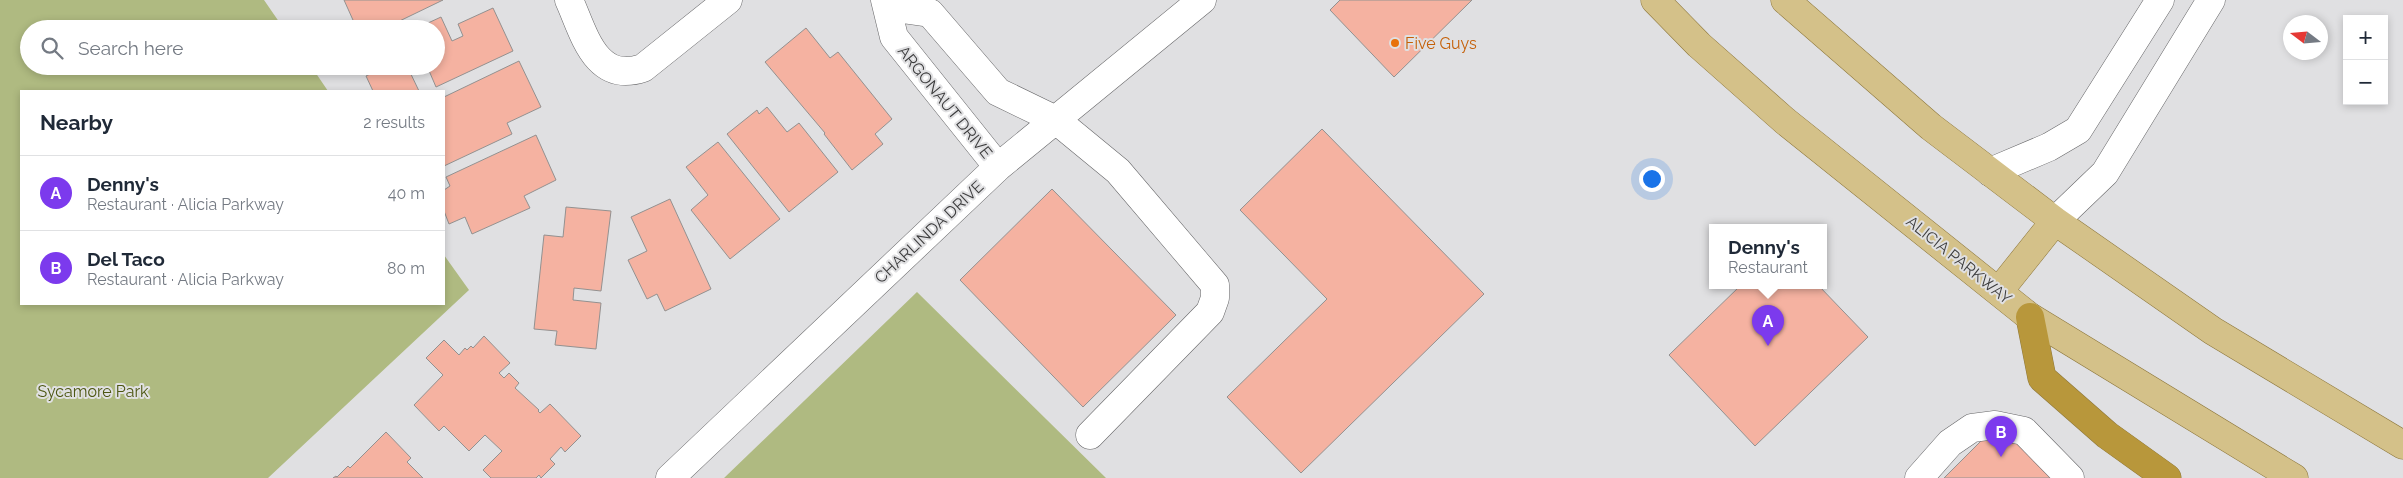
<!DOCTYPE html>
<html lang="en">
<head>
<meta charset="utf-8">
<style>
	:root { --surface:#fff; --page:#f2f2f3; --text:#1f2937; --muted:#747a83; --line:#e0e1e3; --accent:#7c3aed }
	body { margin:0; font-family:Raleway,sans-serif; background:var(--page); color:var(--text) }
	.controls { position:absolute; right:15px; top:15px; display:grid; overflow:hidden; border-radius:0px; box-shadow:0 2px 8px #0003 }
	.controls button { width:45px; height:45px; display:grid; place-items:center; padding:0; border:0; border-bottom:1px solid var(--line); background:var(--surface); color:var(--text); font:25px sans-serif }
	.compass { position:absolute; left:2283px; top:15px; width:45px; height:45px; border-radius:50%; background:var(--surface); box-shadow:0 2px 8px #0003; rotate:286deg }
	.you { position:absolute; left:1651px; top:178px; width:18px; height:18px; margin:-12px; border:4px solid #fff; border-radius:50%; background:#1a73e8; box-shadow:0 0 0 8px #1a73e833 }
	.badge { display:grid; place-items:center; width:32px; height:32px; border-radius:50%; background:var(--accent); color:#fff; font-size:16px; font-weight:700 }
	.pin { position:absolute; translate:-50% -41px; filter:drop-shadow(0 1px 2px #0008) }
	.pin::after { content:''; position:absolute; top:26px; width:18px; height:15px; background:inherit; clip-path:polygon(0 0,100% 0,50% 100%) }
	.popup { position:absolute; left:1709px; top:224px; width:118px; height:65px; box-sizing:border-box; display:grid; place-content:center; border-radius:0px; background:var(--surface); filter:drop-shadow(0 1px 4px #0005); font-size:16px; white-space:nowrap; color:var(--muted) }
	.popup b { font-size:19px; color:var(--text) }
	.popup::after { content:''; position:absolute; left:50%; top:100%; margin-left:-10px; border:10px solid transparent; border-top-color:var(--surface) }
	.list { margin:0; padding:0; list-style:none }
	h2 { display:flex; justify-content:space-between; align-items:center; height:65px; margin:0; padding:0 20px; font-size:21px }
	h2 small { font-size:16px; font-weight:400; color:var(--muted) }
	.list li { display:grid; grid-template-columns:32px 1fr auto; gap:15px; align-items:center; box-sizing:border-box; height:75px; padding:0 20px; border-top:1px solid var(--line) }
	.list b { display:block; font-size:19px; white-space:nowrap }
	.list p { margin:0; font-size:16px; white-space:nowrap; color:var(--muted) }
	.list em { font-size:16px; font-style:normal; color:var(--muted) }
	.icon { flex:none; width:28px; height:28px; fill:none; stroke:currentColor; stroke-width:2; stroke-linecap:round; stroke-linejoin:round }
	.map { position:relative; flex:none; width:2403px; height:478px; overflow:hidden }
	.search { position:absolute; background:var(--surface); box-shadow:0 2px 8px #0003; left:20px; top:20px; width:425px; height:55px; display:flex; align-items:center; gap:12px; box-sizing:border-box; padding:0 18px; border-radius:28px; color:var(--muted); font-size:19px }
	.panel { position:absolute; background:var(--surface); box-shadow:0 2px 8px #0003; left:20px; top:90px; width:425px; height:215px; border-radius:0px }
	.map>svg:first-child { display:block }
</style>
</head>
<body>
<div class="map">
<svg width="2403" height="478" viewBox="0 0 2403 478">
	<rect width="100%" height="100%" fill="#e0e0e2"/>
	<path fill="#afba81" d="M0 0H264L284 29H29V66H311L328 91H21V304H444V255L469 290 268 478H0Z
		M917 292 1106 478H724Z"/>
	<path fill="#f5b2a1" stroke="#939190" d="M344 0H443L383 29H357Z
		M1340 0H1472L1394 77 1330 10Z
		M493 8 513 51 436 87 427 66H436V29H415L441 17 452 41 463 36 458 24Z
		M806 28 830 58 838 52 892 119 875 134 883 144 852 170 824 134 825 133 765 62Z
		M519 61 541 107 507 123 512 134 444 166V97Z
		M371 66H413L408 68 419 91H373L366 76 374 72Z
		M767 107 787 132 799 123 838 172 789 212 727 134 757 110 759 114Z
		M1322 129 1484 294 1301 473 1227 397 1327 299 1240 210Z
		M536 135 556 180 524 196 530 208 472 234 465 217 449 224 444 211V190L450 186 446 177Z
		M718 142 780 219 730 259 691 210 708 195 686 167Z
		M1052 189 1176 315 1083 407 960 280Z
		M670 199 711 289 665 311 657 294 647 299 628 260 647 251 631 217Z
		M566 207 611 211 601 291 574 288 573 300 601 303 596 349 555 345 557 331 534 329 544 235 563 237Z
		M1741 285H1818L1868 337 1755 446 1669 355Z
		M484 336 510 363 499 373 504 378 509 373 519 383 515 388 539 410 538 411 540 413 550 404 581 436 565 452 561 447 550 459 555 464 541 478 539 475 536 478H491L483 470 502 451 485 435 469 451 444 426 439 431 414 405 443 375 426 358 444 340 459 355 465 348 467 350 471 346 473 348Z
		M386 432 411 458 407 462 423 478H333L336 476 337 477 348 466 350 468Z
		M2015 436 2057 478H1944L1985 437Z"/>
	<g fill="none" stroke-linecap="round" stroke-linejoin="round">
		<g stroke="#676769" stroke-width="29">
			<path id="minor" d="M569 0C584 33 595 84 643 68L728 0
				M885 0 894 37 998 167
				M888 7 930 13 998 92 1056 120 1118 171 1215 285V298L1210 312 1090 435
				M1990 172 2049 147 2078 130 2160 0
				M2055 221 2105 173 2211 0
				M670 478 998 167 1202 0
				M1919 478 1950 443 1972 428 1995 425 2024 431 2070 478"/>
		</g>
		<g stroke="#8d773c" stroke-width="29">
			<path id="major" d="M1655 0 1699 45 1785 121 2030 317 2294 478
				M1785 0 1931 127 2055 221 2213 331 2403 445
				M1999 291 2055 221"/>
		</g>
		<g stroke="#8d773c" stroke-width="29">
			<path id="highway" d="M2030 317 2042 378 2107 435 2167 478"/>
		</g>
		<use href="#minor" stroke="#fff" stroke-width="28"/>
		<use href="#major" stroke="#d4c189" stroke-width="28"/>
		<use href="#highway" stroke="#b8973b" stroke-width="28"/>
	</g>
	<circle fill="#e8710a" stroke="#e0e0e2" stroke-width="2" cx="1395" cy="43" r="5"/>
	<g text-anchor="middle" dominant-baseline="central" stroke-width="4" stroke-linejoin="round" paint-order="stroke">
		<g font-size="16" fill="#c56008" stroke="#e0e0e2" text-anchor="start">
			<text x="1405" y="43">Five Guys</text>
		</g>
		<g font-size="16" fill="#3c3c3d" stroke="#e0e0e2">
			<text transform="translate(945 102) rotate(51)">ARGONAUT DRIVE</text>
			<text transform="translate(929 232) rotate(-43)">CHARLINDA DRIVE</text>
			<text transform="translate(1959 260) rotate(39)">ALICIA PARKWAY</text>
		</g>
		<g font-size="16" fill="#4d5712" stroke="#e0e0e2">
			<text x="93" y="391">Sycamore Park</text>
		</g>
	</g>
</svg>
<div class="controls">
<button>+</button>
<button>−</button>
</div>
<svg class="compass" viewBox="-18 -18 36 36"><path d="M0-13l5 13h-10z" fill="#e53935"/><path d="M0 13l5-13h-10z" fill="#747a83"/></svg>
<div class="you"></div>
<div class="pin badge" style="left:1768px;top:346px">A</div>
<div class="popup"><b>Denny's</b>Restaurant</div>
<div class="pin badge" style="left:2001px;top:457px">B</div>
<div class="search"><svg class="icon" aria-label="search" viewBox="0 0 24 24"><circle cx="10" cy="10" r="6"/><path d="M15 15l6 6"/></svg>Search here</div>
<section class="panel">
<h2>Nearby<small>2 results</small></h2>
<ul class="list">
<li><span class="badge">A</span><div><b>Denny's</b><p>Restaurant · Alicia Parkway</p></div><em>40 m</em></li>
<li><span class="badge">B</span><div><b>Del Taco</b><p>Restaurant · Alicia Parkway</p></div><em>80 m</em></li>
</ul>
</section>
</div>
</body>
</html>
